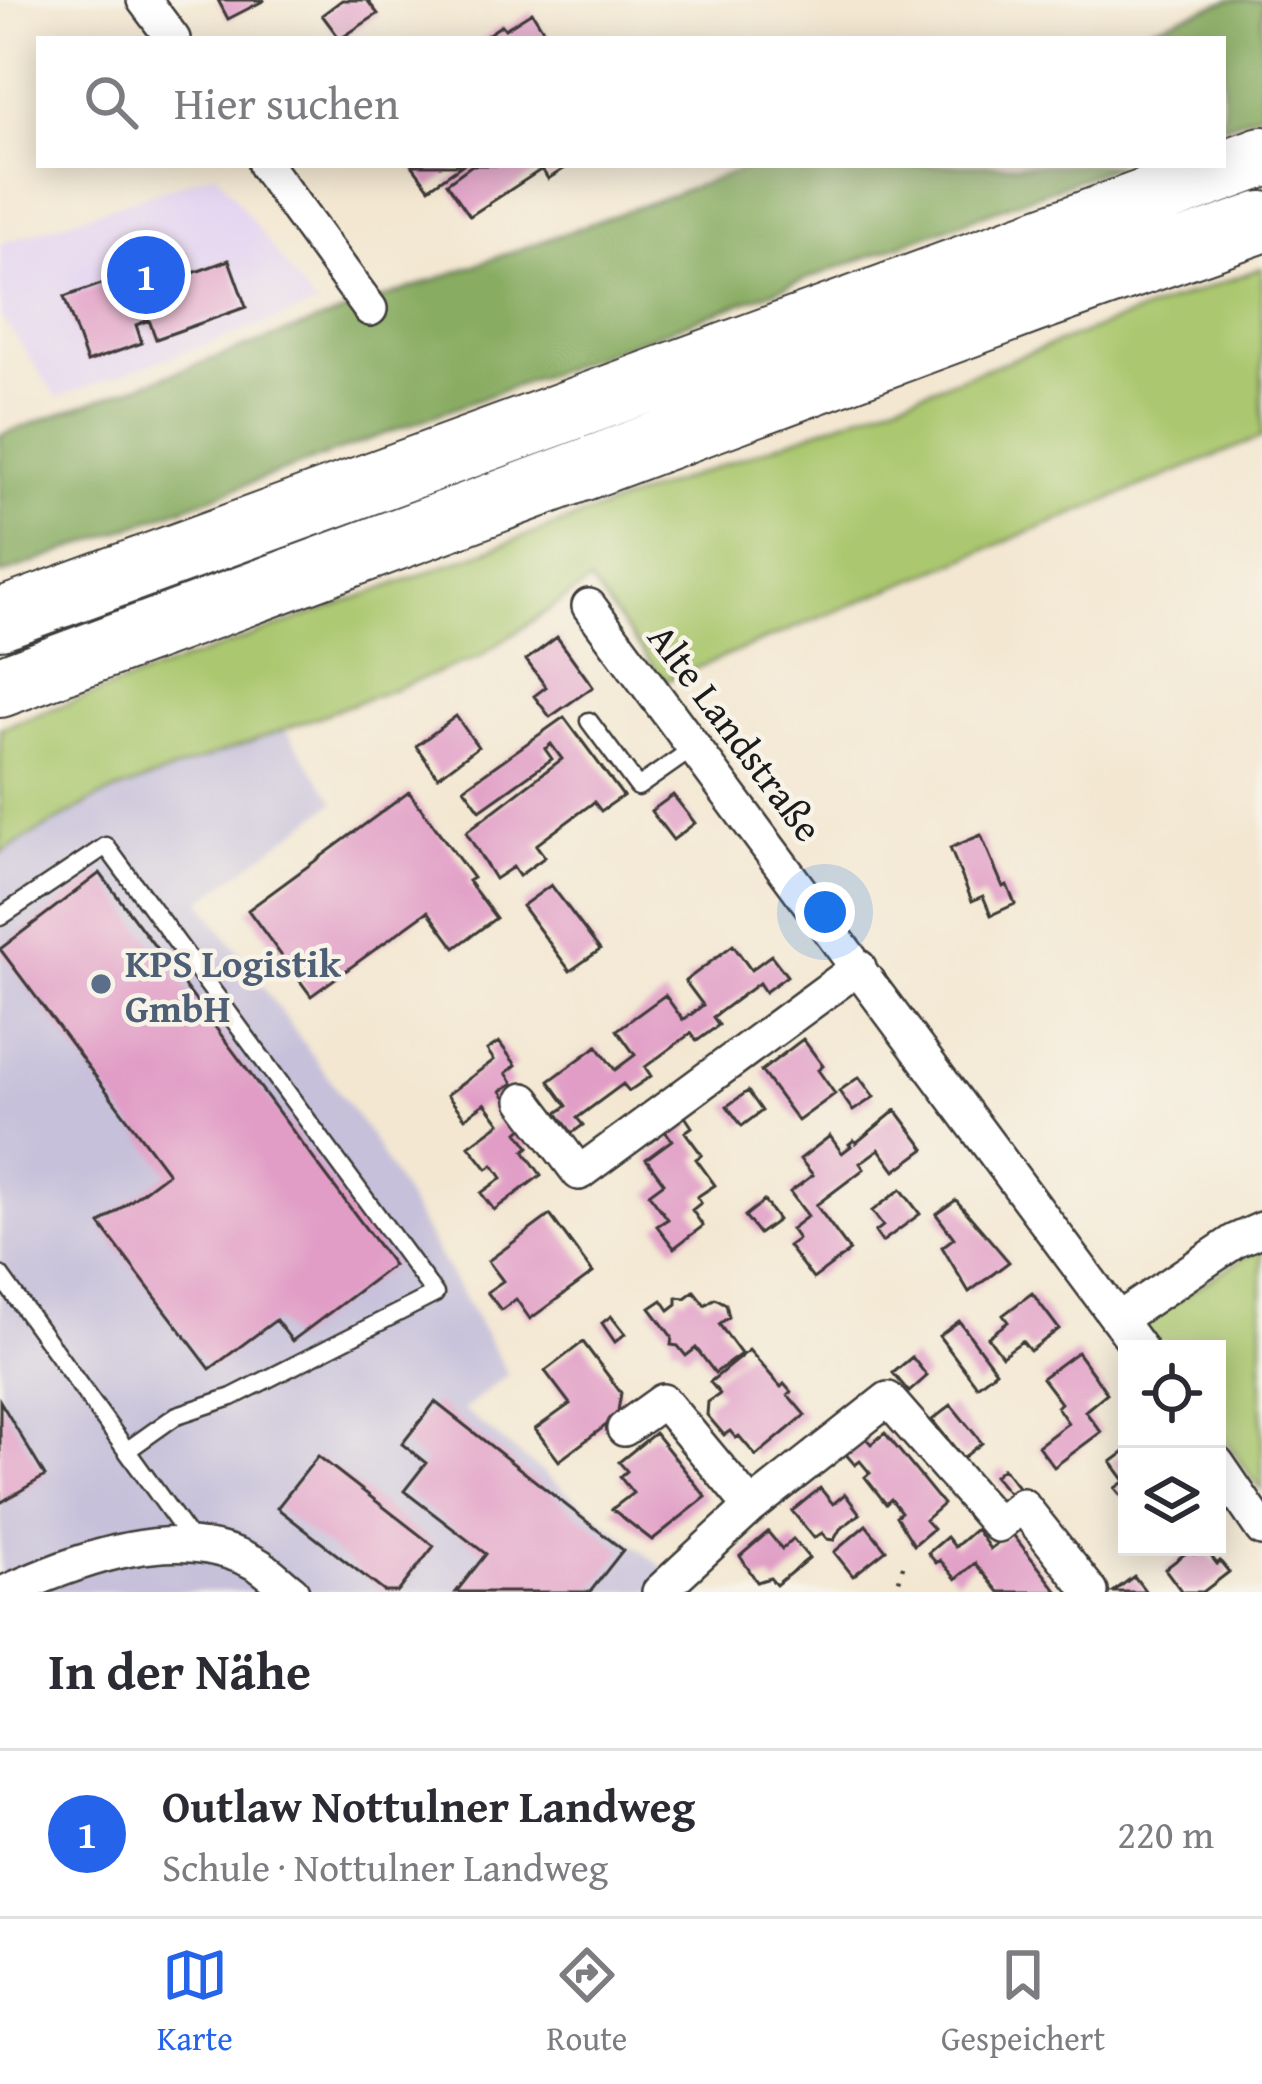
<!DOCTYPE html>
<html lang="de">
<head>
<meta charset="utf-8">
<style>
	:root { --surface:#fff; --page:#f2f2f3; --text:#2b2b33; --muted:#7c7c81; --line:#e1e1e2; --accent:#2563eb }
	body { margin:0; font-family:"Gentium Book Plus",serif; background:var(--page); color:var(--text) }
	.controls { position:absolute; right:36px; bottom:36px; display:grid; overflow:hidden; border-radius:0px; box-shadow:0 6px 30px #0003 }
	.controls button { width:108px; height:108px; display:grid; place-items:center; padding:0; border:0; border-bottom:3px solid var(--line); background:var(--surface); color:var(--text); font:60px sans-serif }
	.you { position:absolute; left:825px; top:912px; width:42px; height:42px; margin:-30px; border:9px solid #fff; border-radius:50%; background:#1a73e8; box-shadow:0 0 0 18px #1a73e833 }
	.badge { display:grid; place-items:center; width:78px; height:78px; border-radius:50%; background:var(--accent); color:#fff; font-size:39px; font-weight:700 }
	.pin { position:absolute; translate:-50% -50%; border:6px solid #fff; box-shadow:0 3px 12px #0006 }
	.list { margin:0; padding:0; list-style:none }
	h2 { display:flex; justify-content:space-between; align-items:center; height:156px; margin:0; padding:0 48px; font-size:51px }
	h2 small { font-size:39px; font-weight:400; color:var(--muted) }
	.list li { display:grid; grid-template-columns:78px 1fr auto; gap:36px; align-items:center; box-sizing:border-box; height:168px; padding:0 48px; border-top:3px solid var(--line) }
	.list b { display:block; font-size:45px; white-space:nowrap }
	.list p { margin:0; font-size:39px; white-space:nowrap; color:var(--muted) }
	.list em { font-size:39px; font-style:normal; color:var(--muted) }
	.icon { flex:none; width:66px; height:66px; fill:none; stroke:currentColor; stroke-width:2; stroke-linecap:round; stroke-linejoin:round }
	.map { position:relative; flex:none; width:1262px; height:1592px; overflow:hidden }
	.search { position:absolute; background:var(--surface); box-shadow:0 6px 30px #0003; left:36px; right:36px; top:36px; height:132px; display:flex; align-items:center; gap:30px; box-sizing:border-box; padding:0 42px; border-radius:0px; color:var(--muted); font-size:45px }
	.sheet { height:324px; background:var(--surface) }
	nav { display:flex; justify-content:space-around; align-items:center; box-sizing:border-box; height:168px; border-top:3px solid var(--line); background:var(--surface); font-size:33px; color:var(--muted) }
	nav a { display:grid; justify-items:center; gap:6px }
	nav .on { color:var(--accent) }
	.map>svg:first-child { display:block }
</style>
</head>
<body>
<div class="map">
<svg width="1262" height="1592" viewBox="0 0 1262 1592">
	<rect width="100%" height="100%" fill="#f7f3e8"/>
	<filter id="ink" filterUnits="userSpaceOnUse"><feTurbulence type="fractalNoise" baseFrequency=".00833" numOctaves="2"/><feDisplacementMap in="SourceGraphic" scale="24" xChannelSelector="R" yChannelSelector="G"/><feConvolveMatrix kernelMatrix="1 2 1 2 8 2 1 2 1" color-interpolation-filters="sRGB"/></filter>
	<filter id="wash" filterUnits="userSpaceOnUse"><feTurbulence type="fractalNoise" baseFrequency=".004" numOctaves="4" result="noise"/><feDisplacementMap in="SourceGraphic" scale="48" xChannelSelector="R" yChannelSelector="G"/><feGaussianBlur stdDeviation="2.7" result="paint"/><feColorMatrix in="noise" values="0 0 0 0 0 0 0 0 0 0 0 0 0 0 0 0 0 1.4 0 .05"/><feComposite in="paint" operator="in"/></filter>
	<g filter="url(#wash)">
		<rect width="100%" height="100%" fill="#f3e7d1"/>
		<path fill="#e3d3f2" d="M216 172 315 306 57 397 0 315V244Z"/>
		<path fill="#c6c0da" d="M286 730 335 802 201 901 370 1135 508 1374 463 1410 688 1587 683 1592H0V853L98 798Z"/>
		<path fill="#abc86f" stroke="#647246" stroke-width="3" d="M1262 268V437L665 681 590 582 478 658 98 798 0 853V728Z
			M1262 1246V1491L1217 1429V1349H1158L1140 1324Z"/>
		<path fill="#88ac62" stroke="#52643f" stroke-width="3" d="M1230 0H1262V112L1223 127V39H1118Z
			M755 165H1118L0 575V435Z"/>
		<g id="blocks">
			<path fill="#e19dc6" d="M218 0H265L228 19Z
				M342 0H367L378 14 340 39 322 15Z
				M532 12 549 39H481L502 25 505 29Z
				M412 165H462L429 188Z
				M472 165H570L548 179 542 169 470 216 447 183Z
				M187 254 193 273 229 260 246 307 156 339 149 320 136 325 142 343 87 362 64 297Z
				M557 637 593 687 550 717 534 696 546 687 526 660Z
				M456 716 478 747 438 777 416 746Z
				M564 717 623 796 601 811 594 802 536 845 545 857 519 876 513 867 495 879 466 832 562 759 551 744 545 749 552 759 480 810 464 788Z
				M409 792 473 878 468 881 496 918 455 948 428 911 311 996 248 910Z
				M673 795 695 823 673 840 651 811Z
				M981 835 1003 887 1007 885 1015 904 991 915 983 896 972 901 950 848Z
				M100 873 393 1265 292 1341 276 1320 210 1369 100 1224 168 1173 0 949Z
				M551 885 600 950 570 971 522 906Z
				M733 945 751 970 771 955 787 976 765 992 759 983 713 1017 719 1025 697 1041 691 1033 645 1067 651 1076 629 1091 623 1084 577 1118 583 1125 572 1133 557 1113 567 1106 549 1081 597 1046 615 1070 635 1055 617 1030 665 995 683 1020 693 1013 703 1005 685 981Z
				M803 1039 823 1066 818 1070 835 1094 798 1121 761 1071Z
				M499 1042 516 1065 506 1073 513 1083 501 1091 526 1125 518 1132 529 1147 524 1151 541 1175 494 1210 481 1193 502 1178 493 1165 487 1169 469 1146 500 1123 485 1103 465 1118 447 1095 494 1060 487 1050Z
				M859 1077 874 1097 853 1111 839 1091Z
				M748 1091 762 1111 742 1126 727 1106Z
				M896 1110 925 1149 895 1171 879 1149 860 1163 864 1169 816 1205 850 1251 813 1279 788 1246 798 1239 791 1229 808 1216 790 1192 813 1175 800 1159 830 1136 842 1153 851 1146 849 1144 854 1140 856 1143Z
				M684 1115 692 1127 685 1132 702 1155 696 1159 715 1185 697 1197 701 1203 692 1210 703 1226 674 1248 657 1226 668 1219 649 1194 664 1183 646 1159 672 1140 664 1130Z
				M901 1189 920 1214 882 1242 875 1232 883 1226 872 1211Z
				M956 1200 1009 1262 969 1292 942 1247 954 1238 936 1214Z
				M764 1201 778 1220 759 1234 745 1216Z
				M550 1215 593 1273 530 1319 516 1299 501 1310 487 1292 503 1281 488 1261Z
				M694 1291 705 1305 715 1298 726 1304 729 1317 719 1324 741 1354 715 1373 696 1348 686 1356 678 1346 671 1345 672 1337 650 1308 662 1300 669 1310 677 1304V1297L685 1298Z
				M1032 1293 1059 1329 1030 1351 1022 1341 1002 1356 988 1337 1008 1322 1003 1315Z
				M611 1316 625 1334 615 1342 602 1323Z
				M959 1321 996 1371 977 1386 939 1336Z
				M583 1342 621 1393 617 1417 559 1461 535 1429 570 1404 545 1371Z
				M749 1350 781 1387 784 1384 791 1392 788 1395 805 1415 756 1456 739 1436 736 1438 730 1431 724 1435 707 1415 708 1402 720 1394 710 1382Z
				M1077 1352 1107 1393 1085 1411 1101 1432 1054 1467 1038 1446 1068 1423 1057 1407 1061 1403 1042 1378Z
				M912 1357 927 1376 909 1392 893 1373Z
				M0 1401 45 1476 0 1503Z
				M435 1402 623 1550 590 1592H456L486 1554 404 1491 426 1463 402 1444Z
				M951 1405 982 1443 963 1458 932 1420Z
				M858 1429 871 1444 885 1433 943 1504 925 1520 933 1529 914 1545 896 1516 901 1512 891 1499 886 1504 865 1477 870 1473 860 1461 855 1465 838 1445Z
				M655 1433 706 1497 652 1540 612 1509 633 1493 620 1477 627 1471 619 1462Z
				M1127 1450V1503L1115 1488 1125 1481 1111 1462Z
				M318 1456 434 1546 398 1592H385L277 1508Z
				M1003 1468 1018 1487 1009 1494 994 1476Z
				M820 1488 833 1504 845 1494 860 1514 840 1529 834 1540 827 1539 822 1533 814 1538 792 1511Z
				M866 1525 886 1550 853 1576 834 1552Z
				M976 1529 990 1549 1011 1532 1058 1592H999L975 1563 956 1579 940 1560 936 1563 928 1553 947 1537 955 1547Z
				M768 1532 782 1549 793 1539 809 1558 776 1585 770 1578 757 1582 740 1556Z
				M1204 1547 1217 1564 1220 1561 1229 1572 1203 1592H1182L1165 1569 1191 1549 1194 1554Z
				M1134 1576 1146 1592H1113Z"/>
		</g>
	</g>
	<g filter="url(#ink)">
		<use href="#blocks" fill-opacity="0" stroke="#3c3a37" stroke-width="3"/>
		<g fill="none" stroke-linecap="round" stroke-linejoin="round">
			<g stroke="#3c3a37" stroke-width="21">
				<path id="lane" d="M589 721 638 787 695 747
					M0 917 106 846 435 1294 232 1397 177 1415 129 1449
					M0 1275 194 1544"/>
			</g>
			<g stroke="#3c3a37" stroke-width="38">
				<path id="street" d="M144 0 173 39
					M265 165 370 309
					M589 606 1140 1349
					M524 1100 579 1173 859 967
					M1119 1319 1235 1241 1262 1229
					M624 1429 663 1401 751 1507
					M1217 1463 1262 1529
					M6 1592C80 1559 177 1521 255 1563 268 1570 280 1583 292 1592
					M659 1592 751 1507 888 1399 998 1525 1022 1505 1091 1592"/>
			</g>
			<g stroke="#3c3a37" stroke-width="64">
				<path id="highway" d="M0 619 1262 157
					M0 687 1032 303 1262 222"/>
			</g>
			<path stroke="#3c3a37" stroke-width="4.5" stroke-dasharray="3 9" stroke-linecap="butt" d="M896 1592 904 1562"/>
			<use href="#lane" stroke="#fff" stroke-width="16"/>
			<use href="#street" stroke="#fff" stroke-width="33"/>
			<use href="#highway" stroke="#fff" stroke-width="60"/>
		</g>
	</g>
	<circle fill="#5c6f8a" stroke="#f7f3e8" stroke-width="4.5" cx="101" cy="984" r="12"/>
	<g text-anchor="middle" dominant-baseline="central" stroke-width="9" stroke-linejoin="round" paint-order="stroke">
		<g font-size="39" fill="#1c1c1c" stroke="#f7f3e8">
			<text transform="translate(736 732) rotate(53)">Alte Landstraße</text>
		</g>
		<g font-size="39" font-weight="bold" fill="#4e5e75" stroke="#f7f3e8" text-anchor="start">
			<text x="125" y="962">KPS Logistik<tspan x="125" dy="45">GmbH</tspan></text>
		</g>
	</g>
</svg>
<div class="controls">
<button><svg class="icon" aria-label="locate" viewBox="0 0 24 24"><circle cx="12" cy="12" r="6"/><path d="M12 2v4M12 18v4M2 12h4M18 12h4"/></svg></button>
<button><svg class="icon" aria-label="layers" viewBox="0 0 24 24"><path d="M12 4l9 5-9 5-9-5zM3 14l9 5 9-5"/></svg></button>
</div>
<div class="you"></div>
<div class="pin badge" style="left:146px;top:275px">1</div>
<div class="search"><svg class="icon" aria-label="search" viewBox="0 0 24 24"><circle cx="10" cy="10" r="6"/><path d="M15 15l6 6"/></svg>Hier suchen</div>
</div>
<section class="sheet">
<h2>In der Nähe<small></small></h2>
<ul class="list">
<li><span class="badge">1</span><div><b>Outlaw Nottulner Landweg</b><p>Schule · Nottulner Landweg</p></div><em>220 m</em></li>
</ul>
</section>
<nav>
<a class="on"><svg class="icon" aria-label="map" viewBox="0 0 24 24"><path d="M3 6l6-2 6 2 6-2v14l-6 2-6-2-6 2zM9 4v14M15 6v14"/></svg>Karte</a>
<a><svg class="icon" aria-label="directions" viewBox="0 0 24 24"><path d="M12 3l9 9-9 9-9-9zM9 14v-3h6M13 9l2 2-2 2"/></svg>Route</a>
<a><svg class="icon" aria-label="saved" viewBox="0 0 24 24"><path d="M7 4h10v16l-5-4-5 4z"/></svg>Gespeichert</a>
</nav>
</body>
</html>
